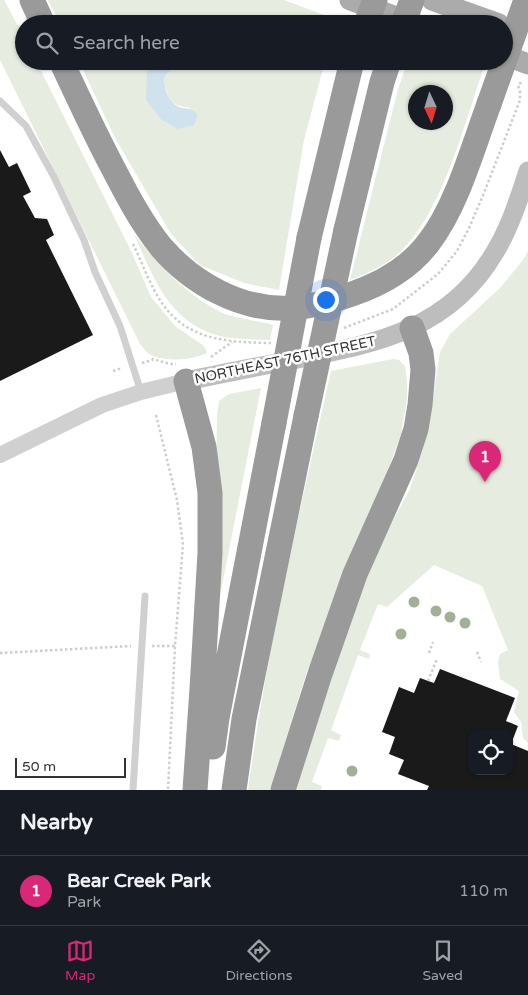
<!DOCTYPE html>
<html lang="en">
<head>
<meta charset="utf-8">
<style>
	:root { --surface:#171b24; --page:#242831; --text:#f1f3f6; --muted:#9ea1a6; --line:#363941; --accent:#db2777 }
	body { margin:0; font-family:"Varela Round",sans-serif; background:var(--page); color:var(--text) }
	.controls { position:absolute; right:15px; bottom:15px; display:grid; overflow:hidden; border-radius:10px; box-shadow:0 1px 4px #0004 }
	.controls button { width:45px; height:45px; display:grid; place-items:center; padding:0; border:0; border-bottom:1px solid var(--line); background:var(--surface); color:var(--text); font:25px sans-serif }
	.compass { position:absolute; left:408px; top:85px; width:45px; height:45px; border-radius:50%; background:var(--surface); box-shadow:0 1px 4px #0004; rotate:176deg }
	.scale { position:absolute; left:15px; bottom:12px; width:111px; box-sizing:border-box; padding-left:5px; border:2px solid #333; border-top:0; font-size:14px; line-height:18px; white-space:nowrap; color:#333; -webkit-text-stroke:4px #fff; paint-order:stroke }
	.you { position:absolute; left:325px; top:299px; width:18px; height:18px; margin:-12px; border:4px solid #fff; border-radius:50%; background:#1a73e8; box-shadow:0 0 0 8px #1a73e833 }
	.badge { display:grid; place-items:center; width:32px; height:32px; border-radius:50%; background:var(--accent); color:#fff; font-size:16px; font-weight:700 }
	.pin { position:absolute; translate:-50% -41px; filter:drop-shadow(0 1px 2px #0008) }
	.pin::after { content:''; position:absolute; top:26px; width:18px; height:15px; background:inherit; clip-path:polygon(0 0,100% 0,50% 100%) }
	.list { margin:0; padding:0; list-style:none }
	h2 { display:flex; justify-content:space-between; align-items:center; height:65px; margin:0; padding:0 20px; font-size:21px }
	h2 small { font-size:16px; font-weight:400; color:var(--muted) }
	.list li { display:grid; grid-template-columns:32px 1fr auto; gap:15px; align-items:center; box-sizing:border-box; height:70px; padding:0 20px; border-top:1px solid var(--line) }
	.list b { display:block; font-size:19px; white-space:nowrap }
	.list p { margin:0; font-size:16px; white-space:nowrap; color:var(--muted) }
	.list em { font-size:16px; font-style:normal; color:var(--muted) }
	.icon { flex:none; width:28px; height:28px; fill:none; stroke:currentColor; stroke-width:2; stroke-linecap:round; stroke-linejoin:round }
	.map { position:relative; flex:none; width:528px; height:790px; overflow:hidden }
	.search { position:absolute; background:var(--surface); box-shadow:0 1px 4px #0004; left:15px; right:15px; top:15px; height:55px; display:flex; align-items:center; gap:12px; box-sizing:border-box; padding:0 18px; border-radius:28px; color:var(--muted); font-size:19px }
	.sheet { height:135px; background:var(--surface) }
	nav { display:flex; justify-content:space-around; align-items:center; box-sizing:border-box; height:70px; border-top:1px solid var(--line); background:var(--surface); font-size:14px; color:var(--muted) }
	nav a { display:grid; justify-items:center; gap:2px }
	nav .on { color:var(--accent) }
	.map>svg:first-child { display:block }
</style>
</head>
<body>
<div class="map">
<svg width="528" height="790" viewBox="0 0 528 790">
	<rect width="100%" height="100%" fill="#fff"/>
	<path fill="#e6ecdf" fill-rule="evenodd" d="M0 0H4L24 37V61H36L131 251 151 297 175 326 204 346 207 353C193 360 161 363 148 353 145 351 143 347 140 344L0 60Z
		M48 0H284L340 21 339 24H60Z
		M79 61H150L147 72 162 120 191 108C170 106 167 98 164 78L177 61H325L304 140 279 290 244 283 200 265 171 234 115 138Z
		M408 61H457L483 70C464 125 442 213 400 252 386 265 368 273 350 280L398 89ZM416 92H446V122H416Z
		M134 234C159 266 185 293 220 312 233 318 259 321 273 325L270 340C253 339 233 340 216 335 168 320 153 277 134 234Z
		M528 251V743L523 738 521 722 514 712 519 691 500 679 498 662 500 654 508 650 482 586 434 565 387 607 378 604 360 650 370 654 369 659 358 655 331 730 341 735 339 741 328 738 312 782 322 786 321 790H295L362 587 387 532 410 489 422 452 430 418 440 352 450 334 500 288 523 260Z
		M393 359 399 360 405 366 407 381V398L401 435 355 558 307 671 270 790H248C267 649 300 510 331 371Z
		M261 388 214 626 217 414 219 401 229 394Z"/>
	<path fill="#cfe2ee" d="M150 61H177L164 78C165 89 167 101 179 107 186 110 188 106 198 114L194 125 178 129 162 120 146 100 147 72Z"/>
	<path fill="#1a1a1a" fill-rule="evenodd" d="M0 150 9 167 17 163 31 192 23 196 35 218 47 219 54 235 46 240 93 335 0 381Z
		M440 669 515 698 506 721 518 726 511 744 528 751V790H427L429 786 398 774 404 760 389 754 395 737 382 732 399 687 414 693 420 678 434 683ZM472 734H509V771H472Z"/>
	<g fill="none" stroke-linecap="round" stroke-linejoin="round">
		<path stroke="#cdcdcd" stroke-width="2.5" stroke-dasharray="2.5 2.5" stroke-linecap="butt" d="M133 244C142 262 149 283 160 300 186 341 227 342 271 343
			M344 328 393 309 438 274 457 251 469 228 484 193 520 100V92L518 85 523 81
			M211 357 232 342
			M142 363 152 360 153 359 170 364H176
			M113 371 122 368
			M156 415 177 500 183 544 175 646 168 790
			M152 646H175
			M477 652 481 662
			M0 653 131 646
			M429 653 433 642
			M428 681 437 659"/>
		<path stroke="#d0d0d0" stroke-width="7" d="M0 101 26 126 54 177 84 240 95 272 120 326 141 392
			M133 790 145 596"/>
		<path stroke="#d0d0d0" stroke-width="16" d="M0 455 102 405 141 392 186 381"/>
		<path stroke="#bdbdbd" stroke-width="19" d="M186 381C224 373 261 366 298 359 378 343 450 329 495 252 510 227 519 199 528 171"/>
		<path stroke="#ababab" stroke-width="21" d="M350 0 416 24
			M432 0 499 24
			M504 55 528 64"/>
		<path stroke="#9a9a9a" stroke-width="25" d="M32 0 43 24
			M61 61C78 97 94 132 112 166 127 195 141 222 161 247 192 283 241 311 290 308 311 307 332 301 352 294 381 284 410 268 429 242 457 206 473 147 489 104
			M346 230 382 82 389 61
			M309 238 352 61
			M186 381 204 447 210 493V553L202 689 195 790
			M213 747 217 718 274 423
			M234 790 244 719 306 416
			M283 790 320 674 355 574 406 460 416 429 420 405 423 370 421 353 412 328"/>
		<path stroke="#9a9a9a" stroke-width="25" d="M366 24 375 0
			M403 24 412 0
			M489 104 526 0
			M306 416 346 230
			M274 423 309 238"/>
	</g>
	<g fill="#a2b095">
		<circle cx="414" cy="602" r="5.5"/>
		<circle cx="436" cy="611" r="5.5"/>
		<circle cx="450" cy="617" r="5.5"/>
		<circle cx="465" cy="623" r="5.5"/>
		<circle cx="401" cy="634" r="5.5"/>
		<circle cx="352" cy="771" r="5.5"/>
	</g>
	<g text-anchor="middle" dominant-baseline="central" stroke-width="5" stroke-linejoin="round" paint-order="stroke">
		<g font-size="14" fill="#333" stroke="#fff">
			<text transform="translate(285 360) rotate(-12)">NORTHEAST 76TH STREET</text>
		</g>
	</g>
</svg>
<div class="controls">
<button><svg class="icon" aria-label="locate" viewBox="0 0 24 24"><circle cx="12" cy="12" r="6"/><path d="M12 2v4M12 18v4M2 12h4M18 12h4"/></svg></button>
</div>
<svg class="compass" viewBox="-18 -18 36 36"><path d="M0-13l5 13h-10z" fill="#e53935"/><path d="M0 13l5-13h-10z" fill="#9ea1a6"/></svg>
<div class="scale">50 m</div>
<div class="you"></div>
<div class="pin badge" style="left:485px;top:482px">1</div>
<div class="search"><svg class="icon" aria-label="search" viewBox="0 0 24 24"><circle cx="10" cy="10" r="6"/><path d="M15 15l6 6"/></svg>Search here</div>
</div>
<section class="sheet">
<h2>Nearby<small></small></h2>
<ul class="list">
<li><span class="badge">1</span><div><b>Bear Creek Park</b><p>Park</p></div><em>110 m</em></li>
</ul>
</section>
<nav>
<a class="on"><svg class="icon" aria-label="map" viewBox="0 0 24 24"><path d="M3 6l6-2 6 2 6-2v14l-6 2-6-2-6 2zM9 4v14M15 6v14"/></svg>Map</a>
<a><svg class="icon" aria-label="directions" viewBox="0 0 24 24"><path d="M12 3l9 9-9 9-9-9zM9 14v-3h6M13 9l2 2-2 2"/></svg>Directions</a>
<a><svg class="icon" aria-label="saved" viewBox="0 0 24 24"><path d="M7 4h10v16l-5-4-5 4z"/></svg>Saved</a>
</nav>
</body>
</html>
